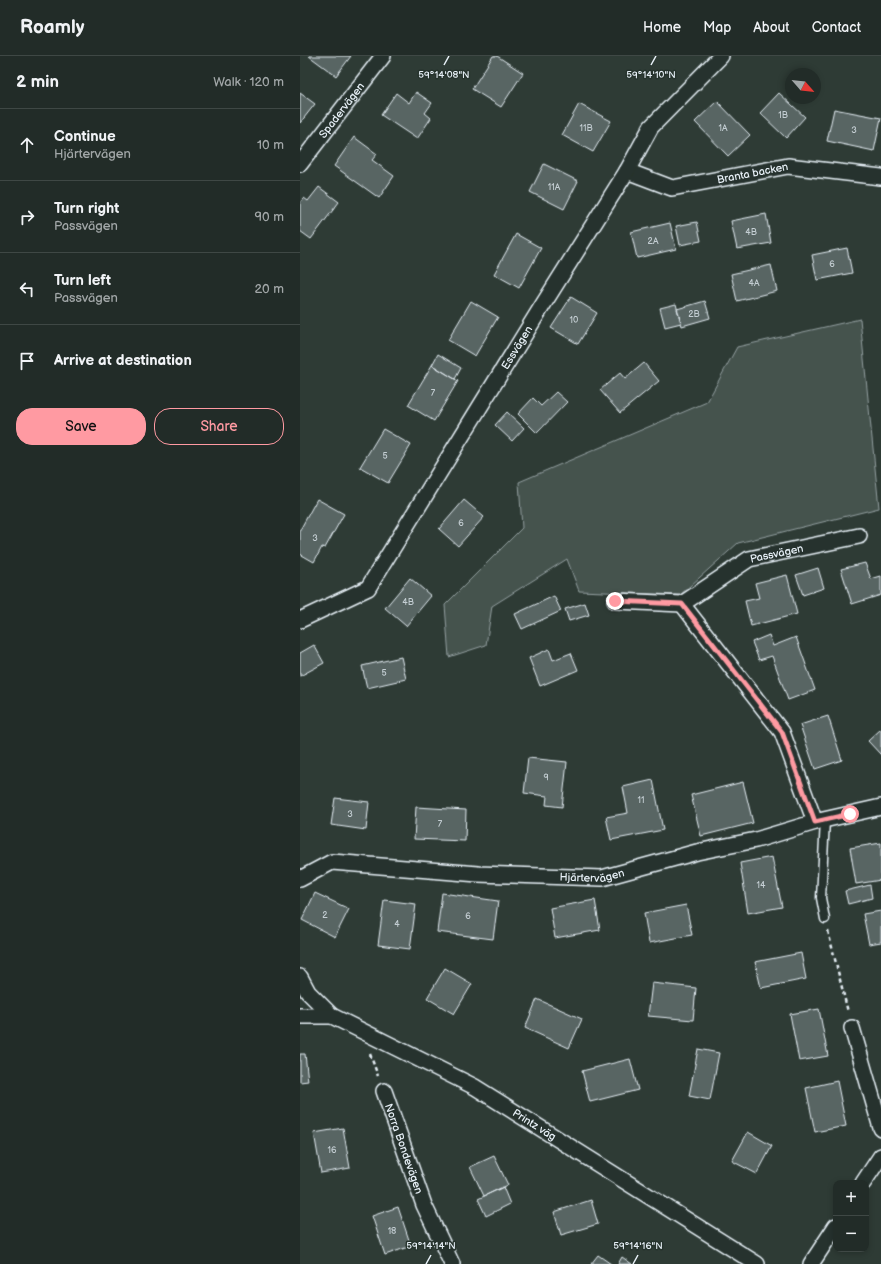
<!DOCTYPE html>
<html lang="en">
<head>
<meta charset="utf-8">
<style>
	:root { --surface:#222c28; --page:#2a3430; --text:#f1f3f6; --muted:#a2a7a8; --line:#3f4845; --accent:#ff9aa2 }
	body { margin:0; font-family:"Balsamiq Sans",sans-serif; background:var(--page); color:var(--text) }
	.controls { position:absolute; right:12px; bottom:12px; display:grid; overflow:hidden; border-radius:8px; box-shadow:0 2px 6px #0003 }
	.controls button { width:36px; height:36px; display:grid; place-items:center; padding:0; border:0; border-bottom:1px solid var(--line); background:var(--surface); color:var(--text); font:20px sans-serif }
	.compass { position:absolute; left:485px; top:12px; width:36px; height:36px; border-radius:50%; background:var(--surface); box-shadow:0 2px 6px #0003; rotate:118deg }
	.stop { position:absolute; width:12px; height:12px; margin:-9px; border:3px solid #ff9aa2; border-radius:50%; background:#fff }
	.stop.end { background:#ff9aa2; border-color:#fff; box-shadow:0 1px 4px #0008 }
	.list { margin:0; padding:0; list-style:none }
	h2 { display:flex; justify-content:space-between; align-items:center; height:52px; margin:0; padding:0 16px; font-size:17px }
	h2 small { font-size:13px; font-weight:400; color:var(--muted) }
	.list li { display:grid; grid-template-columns:26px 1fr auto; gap:12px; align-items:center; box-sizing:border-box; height:72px; padding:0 16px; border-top:1px solid var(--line) }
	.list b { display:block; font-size:15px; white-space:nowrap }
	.list p { margin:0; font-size:13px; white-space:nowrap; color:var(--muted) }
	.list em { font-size:13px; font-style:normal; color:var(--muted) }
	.actions { display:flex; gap:8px; padding:12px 16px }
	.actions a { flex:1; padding:9px 0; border:1px solid var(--accent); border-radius:16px; text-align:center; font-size:14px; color:var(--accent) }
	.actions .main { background:var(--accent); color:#111 }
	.icon { flex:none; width:22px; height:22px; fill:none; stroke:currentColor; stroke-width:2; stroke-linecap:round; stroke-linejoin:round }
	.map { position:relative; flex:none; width:581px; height:1208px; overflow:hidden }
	header { display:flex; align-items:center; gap:24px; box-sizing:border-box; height:56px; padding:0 20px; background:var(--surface); border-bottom:1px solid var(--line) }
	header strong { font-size:19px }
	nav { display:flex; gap:22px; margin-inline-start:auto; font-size:14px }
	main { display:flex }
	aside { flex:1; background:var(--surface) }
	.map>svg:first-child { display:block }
</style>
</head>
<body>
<header>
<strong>Roamly</strong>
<nav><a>Home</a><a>Map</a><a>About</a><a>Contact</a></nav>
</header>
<main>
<aside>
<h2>2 min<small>Walk · 120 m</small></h2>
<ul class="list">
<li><svg class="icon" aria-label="ahead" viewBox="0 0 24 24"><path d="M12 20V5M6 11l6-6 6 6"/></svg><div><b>Continue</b><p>Hjärtervägen</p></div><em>10 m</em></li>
<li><svg class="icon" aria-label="right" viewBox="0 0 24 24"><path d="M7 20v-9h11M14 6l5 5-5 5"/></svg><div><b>Turn right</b><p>Passvägen</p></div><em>90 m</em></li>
<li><svg class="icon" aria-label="left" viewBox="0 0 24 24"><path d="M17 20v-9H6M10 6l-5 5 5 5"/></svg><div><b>Turn left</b><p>Passvägen</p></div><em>20 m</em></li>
<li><svg class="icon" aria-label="arrive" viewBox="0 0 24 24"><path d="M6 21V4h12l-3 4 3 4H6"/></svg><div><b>Arrive at destination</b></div></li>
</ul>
<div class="actions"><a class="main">Save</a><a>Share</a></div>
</aside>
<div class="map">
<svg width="581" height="1208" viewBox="0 0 581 1208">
	<rect width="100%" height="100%" fill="#2e3b35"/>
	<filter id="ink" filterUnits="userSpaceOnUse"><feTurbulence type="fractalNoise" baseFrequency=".025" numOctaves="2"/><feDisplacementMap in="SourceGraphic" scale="8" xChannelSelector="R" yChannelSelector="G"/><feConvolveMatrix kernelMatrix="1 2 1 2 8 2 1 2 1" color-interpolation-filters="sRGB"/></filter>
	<g filter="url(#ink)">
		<path fill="#45524e" stroke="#96a2a3" d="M560 263 579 452 438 487 380 539 279 535 267 503 192 550 186 589 149 601 145 549 222 472 219 426 407 346 437 291Z"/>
		<path fill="#596563" stroke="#e8f1f8" d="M9 0H51L36 20Z
			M193 0H197L223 17 201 51 172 33Z
			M116 36 132 47 125 57 131 62 117 83 81 59 96 37 109 47Z
			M0 37 15 48 0 67Z
			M479 37 505 61 486 82 460 57Z
			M417 45 450 79 428 100 395 66Z
			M279 48 311 65 293 96 262 79Z
			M534 53 581 62 574 95 527 85Z
			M54 81 77 98 72 104 94 120 79 142 34 110Z
			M244 108 278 125 264 153 230 136Z
			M19 131 39 146 11 183 0 175V147L4 142 8 145Z
			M466 158 471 187 437 193 431 165Z
			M397 166 401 185 380 189 376 170Z
			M370 167 376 193 337 202 331 176Z
			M216 178 241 192 219 232 194 218Z
			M547 192 552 217 517 224 512 199Z
			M471 209 477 235 437 245 431 218Z
			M271 241 297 257 278 288 251 272Z
			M171 245 198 261 175 300 148 284Z
			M405 245 410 262 382 270 377 253Z
			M376 248 381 267 365 271 360 252Z
			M138 298 161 312 155 323 132 309Z
			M344 307 359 325 320 357 300 334 320 317 325 323Z
			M132 309 158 325 134 365 108 349Z
			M256 336 267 346 237 377 218 358 233 342 241 350Z
			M207 356 224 372 212 385 195 369Z
			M83 373 111 389 88 427 60 411Z
			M17 443 44 458 25 492 22 491 14 506 0 498V474Z
			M164 444 184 461 158 490 139 473Z
			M565 507 571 523 581 520V539L552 548 541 513Z
			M518 512 524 532 503 539 496 519Z
			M487 519 497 558 451 570 445 545 459 542 455 527Z
			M110 522 131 540 106 570 85 552Z
			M254 540 261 555 222 573 215 558Z
			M285 547 289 559 269 565 265 553Z
			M469 579 473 590 496 581 515 634 488 644 472 600 459 604 452 586Z
			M14 589 24 607 0 620V597Z
			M249 593 253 604 271 597 278 614 240 630 229 602Z
			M101 601 106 623 67 632 62 610Z
			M528 660 542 704 515 713 500 669Z
			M581 673V699L568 685Z
			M228 702 267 706 262 751 246 749 247 740 224 737Z
			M353 724 363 774 311 784 306 761 328 757 323 731Z
			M443 726 453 767 401 780 391 739Z
			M35 742 69 746 66 774 31 769Z
			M116 751 166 754 165 785 114 783Z
			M581 787V824L556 828 550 792Z
			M472 801 482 851 448 857 440 807Z
			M570 829 572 842 548 848 545 835Z
			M15 837 49 853 35 881 2 864Z
			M142 837 198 845 193 883 137 876Z
			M84 844 116 848 110 893 78 889Z
			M295 844 300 874 255 882 250 852Z
			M386 849 392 879 349 887 344 857Z
			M581 855V886L569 888 563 858Z
			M501 897 506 923 461 932 455 906Z
			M145 912 172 928 154 958 127 942Z
			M352 927 396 932 393 964 348 960Z
			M237 943 282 963 269 992 225 972Z
			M519 953 528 1000 499 1005 490 958Z
			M398 993 419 997 410 1044 389 1040Z
			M0 998H5L8 1025 0 1026Z
			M330 1003 338 1034 290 1046 282 1015Z
			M537 1025 546 1070 515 1076 506 1032Z
			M43 1072 50 1112 21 1117 14 1077Z
			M448 1076 472 1090 457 1118 432 1105Z
			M194 1100 208 1129 184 1140 170 1111Z
			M203 1131 210 1148 186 1160 178 1143Z
			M291 1144 298 1168 261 1179 254 1156Z
			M98 1151 111 1190 85 1199 72 1160Z
			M298 1199 311 1208H291Z
			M322 1201 332 1208H318Z"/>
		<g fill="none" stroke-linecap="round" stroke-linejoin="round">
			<g stroke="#e8f1f8" stroke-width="11">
				<path id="lane" d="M525 863 521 842 525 764"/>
			</g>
			<g stroke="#e8f1f8" stroke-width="18">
				<g id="street">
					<path id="s1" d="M0 108 83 0"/>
					<path id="s2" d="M327 115 372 132 488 110 581 121"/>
					<path id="s3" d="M315 545 382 548 449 503 559 480"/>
					<path d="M382 548 482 676 515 766"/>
					<path id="s4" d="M0 564 68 532 244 247 327 115 351 71 421 0"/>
					<path id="s5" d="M0 823 32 806 178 818 302 822 397 796 456 784 519 765 581 751"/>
					<path d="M0 921 8 936 32 960"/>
					<path id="s6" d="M0 960H32L175 1031 457 1208"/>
					<path d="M552 972 581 1072"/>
					<path id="s7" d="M84 1035 124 1149 152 1208"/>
					<path d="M563 1127 581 1100"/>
					<path d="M511 1208 536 1170"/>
				</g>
			</g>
			<path stroke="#e8f1f8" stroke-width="2.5" stroke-dasharray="4 3" stroke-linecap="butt" d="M528 875 548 956
				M70 998 78 1020"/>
			<use href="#lane" stroke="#26332d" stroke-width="8"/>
			<use href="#street" stroke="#26332d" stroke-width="15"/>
		</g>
	</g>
	<g fill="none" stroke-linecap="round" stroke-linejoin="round" filter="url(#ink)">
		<path stroke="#ff9aa2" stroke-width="5" d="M315 545 382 548 482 676 515 766 550 758"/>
	</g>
	<path fill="none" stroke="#e8f1f8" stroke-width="1.5" d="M144 9 149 0M351 9 356 0M126 1208 131 1199M333 1208 338 1199"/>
	<g text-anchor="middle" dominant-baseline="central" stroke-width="3" stroke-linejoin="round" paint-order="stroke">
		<g font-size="9" fill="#c4ced3">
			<text x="483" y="59">1B</text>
			<text x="286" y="72">11B</text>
			<text x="423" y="72">1A</text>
			<text x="554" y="74">3</text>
			<text x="254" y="131">11A</text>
			<text x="451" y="176">4B</text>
			<text x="353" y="185">2A</text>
			<text x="532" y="208">6</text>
			<text x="454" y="227">4A</text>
			<text x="394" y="258">2B</text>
			<text x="274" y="264">10</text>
			<text x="133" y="337">7</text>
			<text x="85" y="400">5</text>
			<text x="161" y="467">6</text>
			<text x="15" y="482">3</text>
			<text x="108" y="546">4B</text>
			<text x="84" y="617">5</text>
			<text x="246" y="721">9</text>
			<text x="341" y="744">11</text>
			<text x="50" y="758">3</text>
			<text x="140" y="768">7</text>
			<text x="461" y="829">14</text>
			<text x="25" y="859">2</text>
			<text x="168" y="860">6</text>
			<text x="97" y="868">4</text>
			<text x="32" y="1094">16</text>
			<text x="92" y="1175">18</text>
		</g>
		<g font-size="11" fill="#e8f1f8" stroke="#26332d">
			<text stroke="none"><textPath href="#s1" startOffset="68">Spadervägen</textPath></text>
			<text stroke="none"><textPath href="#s2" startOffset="130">Branta backen</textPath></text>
			<text stroke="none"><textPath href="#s4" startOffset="358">Essvägen</textPath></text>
			<text stroke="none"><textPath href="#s3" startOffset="176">Passvägen</textPath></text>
			<text stroke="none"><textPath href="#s5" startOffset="297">Hjärtervägen</textPath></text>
			<text stroke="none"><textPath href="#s6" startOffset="262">Printz väg</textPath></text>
			<text stroke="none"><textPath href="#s7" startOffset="61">Norra Bondevägen</textPath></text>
		</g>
	</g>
	<g font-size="10" text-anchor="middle" fill="#e8f1f8" stroke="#26332d" stroke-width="3" stroke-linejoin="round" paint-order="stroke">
		<text x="144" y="22">59°14'08"N</text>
		<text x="351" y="22">59°14'10"N</text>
		<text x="131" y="1193">59°14'14"N</text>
		<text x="338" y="1193">59°14'16"N</text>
	</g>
</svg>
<div class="controls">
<button>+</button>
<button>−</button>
</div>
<svg class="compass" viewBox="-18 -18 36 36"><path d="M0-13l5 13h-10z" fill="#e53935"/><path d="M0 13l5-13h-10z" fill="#a2a7a8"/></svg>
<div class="stop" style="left:550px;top:758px"></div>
<div class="stop end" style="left:315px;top:545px"></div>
</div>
</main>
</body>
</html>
